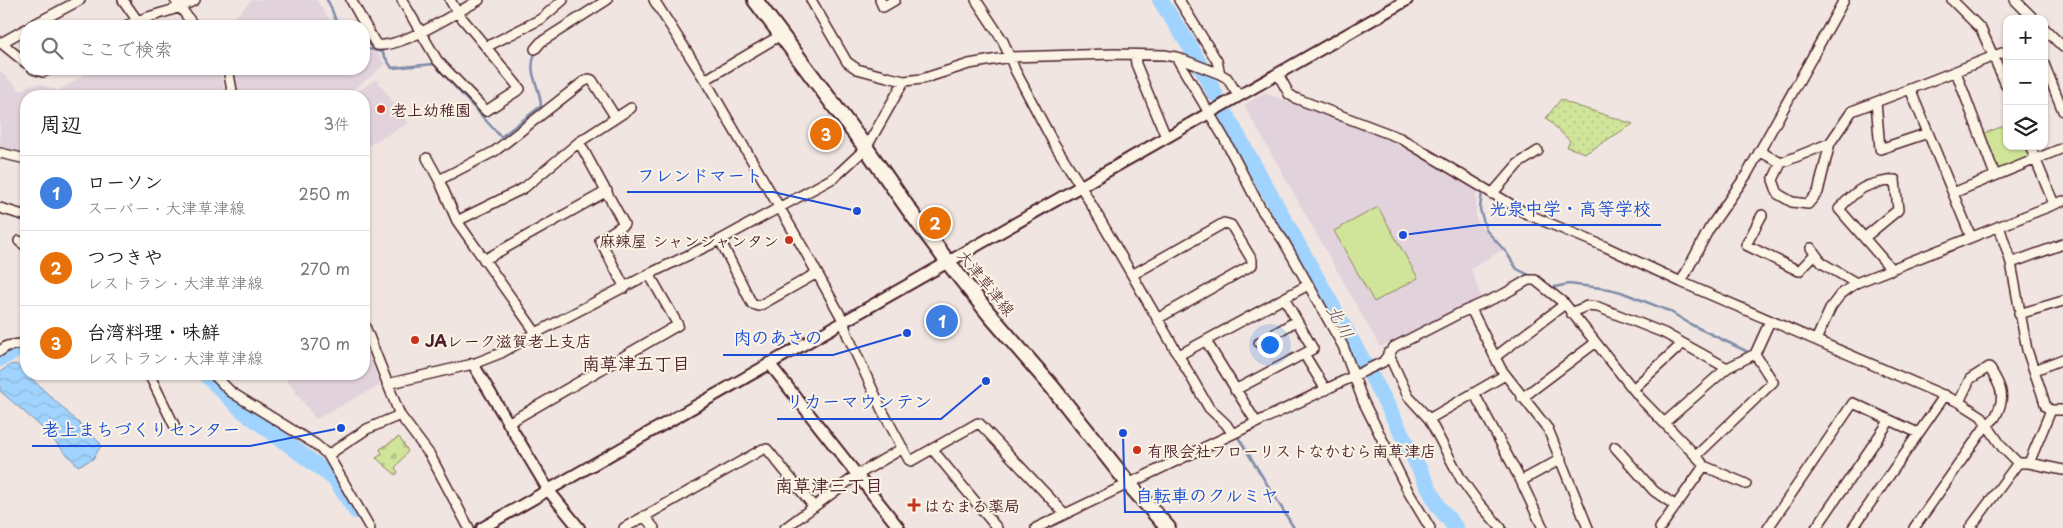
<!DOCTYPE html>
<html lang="ja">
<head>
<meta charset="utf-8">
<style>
	:root { --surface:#fff; --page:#f2f2f2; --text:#202124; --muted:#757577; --line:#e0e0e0; --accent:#c8321e }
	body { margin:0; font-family:"Playpen Sans","Klee One",sans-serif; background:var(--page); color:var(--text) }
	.controls { position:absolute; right:15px; top:15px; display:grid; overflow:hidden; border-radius:10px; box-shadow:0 1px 4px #0004 }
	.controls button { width:45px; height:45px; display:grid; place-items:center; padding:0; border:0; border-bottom:1px solid var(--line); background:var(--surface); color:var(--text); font:25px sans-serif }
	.you { position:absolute; left:1269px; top:344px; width:18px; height:18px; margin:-12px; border:4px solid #fff; border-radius:50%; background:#1a73e8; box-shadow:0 0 0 8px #1a73e833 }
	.badge { display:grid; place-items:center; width:32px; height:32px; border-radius:50%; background:var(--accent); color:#fff; font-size:16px; font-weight:700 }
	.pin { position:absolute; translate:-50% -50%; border:2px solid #fff; box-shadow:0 1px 5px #0006 }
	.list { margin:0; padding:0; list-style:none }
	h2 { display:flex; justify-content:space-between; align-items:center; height:65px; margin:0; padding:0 20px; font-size:21px }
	h2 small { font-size:16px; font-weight:400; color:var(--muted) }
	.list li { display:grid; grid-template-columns:32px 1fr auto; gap:15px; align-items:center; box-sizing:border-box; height:75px; padding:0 20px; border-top:1px solid var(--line) }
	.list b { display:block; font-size:19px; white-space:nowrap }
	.list p { margin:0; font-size:16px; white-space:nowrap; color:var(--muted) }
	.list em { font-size:16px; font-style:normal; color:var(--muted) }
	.icon { flex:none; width:28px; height:28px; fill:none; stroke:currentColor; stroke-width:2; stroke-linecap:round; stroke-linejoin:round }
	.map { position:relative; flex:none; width:2063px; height:528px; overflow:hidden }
	.search { position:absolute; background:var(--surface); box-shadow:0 1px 4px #0004; left:20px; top:20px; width:350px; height:55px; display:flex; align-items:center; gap:12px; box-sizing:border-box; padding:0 18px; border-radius:20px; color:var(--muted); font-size:19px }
	.panel { position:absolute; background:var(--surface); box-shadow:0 1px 4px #0004; left:20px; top:90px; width:350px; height:290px; border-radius:20px }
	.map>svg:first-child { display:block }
</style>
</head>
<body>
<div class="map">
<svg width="2063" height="528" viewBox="0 0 2063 528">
	<defs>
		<pattern id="grass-dots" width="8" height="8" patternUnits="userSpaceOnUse" patternTransform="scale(1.25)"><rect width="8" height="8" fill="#d0e599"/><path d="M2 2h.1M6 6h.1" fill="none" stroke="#b4c484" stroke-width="1.8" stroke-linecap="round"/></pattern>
		<pattern id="cemetery-stones" width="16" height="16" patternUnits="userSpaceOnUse" patternTransform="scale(1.25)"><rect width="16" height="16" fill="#d0e599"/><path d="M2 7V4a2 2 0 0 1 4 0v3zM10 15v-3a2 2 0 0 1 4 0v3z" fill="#b4c484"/></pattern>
		<pattern id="water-waves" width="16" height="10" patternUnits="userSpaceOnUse" patternTransform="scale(1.25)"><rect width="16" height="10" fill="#a0d4fe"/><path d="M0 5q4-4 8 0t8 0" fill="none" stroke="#8bb6da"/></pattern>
	</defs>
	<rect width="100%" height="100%" fill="#f0e5e1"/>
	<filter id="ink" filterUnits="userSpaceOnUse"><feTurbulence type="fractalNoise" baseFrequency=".02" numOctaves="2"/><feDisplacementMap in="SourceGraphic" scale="10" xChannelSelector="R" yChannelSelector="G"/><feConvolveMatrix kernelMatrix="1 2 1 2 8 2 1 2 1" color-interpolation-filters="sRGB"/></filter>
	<g filter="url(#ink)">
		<path fill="#e2d2dc" d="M252 0H316L334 26H220L237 15Z
			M364 52 378 53 384 64 373 75 343 96H236L231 69H364Z
			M94 69H219L226 96H26V154L0 148V71L21 91 29 85 40 84 58 91Z
			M376 79 409 123 364 148V96H352Z
			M1264 93 1368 130 1438 166 1476 191V220L1502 250 1471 269 1482 300 1462 307 1380 347 1244 105Z
			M364 343 380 385 316 419 282 374H364Z"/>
		<path fill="url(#grass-dots)" stroke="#8d8262" d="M1561 99 1568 103 1633 124 1586 153 1567 147 1570 141 1546 118Z"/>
		<path fill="url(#cemetery-stones)" stroke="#8d8262" d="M399 437 408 451 395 468 398 472 396 475 376 458 382 454 380 449Z"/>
		<path fill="#d0e599" stroke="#8d8262" d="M2007 125V146H2026L2029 154 2027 158 1999 169 1994 166 1982 134Z
			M1378 207 1418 278 1374 302 1334 231Z"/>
		<path fill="url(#water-waves)" stroke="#7e8caa" d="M16 364 100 443 101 446 93 459 78 466 37 423 0 391V372L10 365Z"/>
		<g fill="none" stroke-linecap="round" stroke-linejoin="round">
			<path stroke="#7e8caa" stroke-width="2.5" d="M327 0C333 8 333 18 339 26
				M364 48 382 52 392 68 434 64 501 137 541 106C540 83 526 75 536 51
				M1482 191 1480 209 1486 230 1506 252 1517 269 1533 277
				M1550 288 1569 284 1609 289 1621 292 1669 311 1692 325 1746 351
				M1238 437 1294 528"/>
			<path stroke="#a0d4fe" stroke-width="16" d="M1160 0 1191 48 1215 94
				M1225 113 1383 397 1438 506 1456 528
				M0 359 19 349H26
				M205 374 242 410 335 479 356 511"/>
			<g stroke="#4a1f2b" stroke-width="12">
				<path id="minor" d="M123 0 137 20
					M175 0 194 26
					M351 0 374 41 377 45C401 48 456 13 479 0
					M402 0 437 60 486 111 520 89 486 47
					M450 0 457 12 486 47 541 19 563 0
					M654 0 705 80 806 253 843 320 847 334 882 410 909 460 911 461 978 423 980 424 1065 514
					M811 0 847 62 857 69 887 77 904 81 922 79 969 64 1010 57 1113 54 1164 55 1176 57 1220 74 1227 78 1238 95
					M880 0 883 7 895 0
					M976 0 1003 41 1015 70 1053 142 1080 185 1209 408 1226 424 1232 433
					M1179 0 1217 61 1220 74
					M1952 0 1981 29 2007 87
					M2015 0 2034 19
					M31 26 80 0
					M126 26C148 14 174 13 195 0
					M2044 28 2063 47
					M0 42 26 63
					M1 43 26 29
					M535 49 541 42 607 0
					M1135 55 1136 64 1166 137
					M1176 57 1224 138 1261 209 1283 240 1343 346 1363 401 1409 493 1430 528
					M2044 64 2063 111
					M33 69 43 72 50 69
					M228 69 233 96
					M1956 72 1995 175
					M1278 74 1289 94 1295 98 1400 138 1527 214 1606 247 1681 282 1959 402 1981 416 2002 447 2018 463H2029L2063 470
					M705 80 781 35
					M1876 102 1880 149 1928 133
					M579 142 624 224 600 240 625 288
					M2030 146 2054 204
					M1759 151 1781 163 1830 143 1852 111 1910 89
					M0 153 26 159
					M427 158 439 180 457 221 536 333
					M1781 163 1773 180 1778 194 1792 202 1808 204 1818 192 1830 143
					M439 180 495 151 583 82 589 79 592 80 616 118
					M1953 193 2063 148
					M1492 194 1518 164 1538 151
					M0 208 23 215 26 212
					M1762 215 1746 245 1799 271 1815 254
					M457 221 524 188 579 142 631 108
					M1999 226 2011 263 2027 350 2041 391 2046 407 2051 410H2063
					M1971 237 1910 89 2007 51
					M1864 238 1898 210 1895 180C1865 184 1859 187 1839 209L1892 270
					M720 240 752 304 759 306 817 273
					M19 241 26 246
					M1811 248 1822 263 1856 283
					M484 260 607 191
					M2011 263 2063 244
					M1132 275 1224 223 1231 225 1252 260V265L1157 319
					M1681 282 1709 229 1747 174 1844 0
					M1471 309 1501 369 1548 429 1588 528
					M1571 313 1587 306 1598 307 1664 333 1727 368
					M2019 314 2063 301
					M364 324 400 415 430 455 469 528
					M1816 340 1831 307 1840 295 1856 283 2063 201
					M1206 341 1256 422
					M1259 343 1296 321
					M0 351 7 346 26 343
					M1388 353 1408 396 1429 419 1461 479 1477 501 1501 528
					M1304 354 1326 390
					M1179 355 1308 285
					M1495 357 1565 304
					M2035 370 2063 359
					M149 374 174 425
					M213 374 231 392 315 444 328 455 370 528
					M387 384 473 364 501 353 536 333 649 274 720 240 835 177 866 148 904 81
					M1633 389 1682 344
					M1235 390 1313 349 1284 298
					M1474 393 1521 481
					M1522 398 1595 343
					M1429 419 1505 375
					M508 423 678 325 649 274
					M1664 423 1727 368 1755 354 1770 321
					M1615 447 1654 491 1676 506
					M932 449 997 528
					M328 455 367 429 400 415
					M1696 456 1773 382 1755 354
					M2029 463 2051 410
					M1704 466 1746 484
					M644 516 654 528
					M624 528 763 449H767L814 507
					M785 528 857 475 903 448
					M1036 528 1383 362 1394 347 1460 313 1504 294 1528 280H1535L1565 304 1641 399 1699 459 1704 466 1660 528
					M1543 528 1521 481 1561 459
					M1768 528 1853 403 1918 433
					M1816 528 1890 420
					M1853 528 1945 395
					M1914 528 1987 424C1995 420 1996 416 1999 409 2006 392 1997 381 1989 367L1970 379 1959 402
					M1970 528 2018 463"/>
			</g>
			<g stroke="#4a1f2b" stroke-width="14">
				<path id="tertiary" d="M769 363 899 528
					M473 364 549 491 579 528
					M482 528 1407 0"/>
			</g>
			<g stroke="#4a1f2b" stroke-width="18">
				<path id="primary" d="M755 0 866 148 912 214 947 261 989 314 1053 388 1128 483 1168 528"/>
			</g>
			<use href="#minor" stroke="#fcf5e5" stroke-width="9"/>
			<use href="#tertiary" stroke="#fcf5e5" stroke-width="10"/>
			<use href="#primary" stroke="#fcf5e5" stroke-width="14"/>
		</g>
	</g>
	<g fill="#c8321e" stroke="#fcf5e5" stroke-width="2">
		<circle cx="381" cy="109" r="5"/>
		<circle cx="789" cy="240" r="5"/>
		<circle cx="415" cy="340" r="5"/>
		<circle cx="1137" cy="450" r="5"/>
		<path d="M911.5 497.5h5v5h5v5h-5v5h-5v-5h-5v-5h5z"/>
	</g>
	<g text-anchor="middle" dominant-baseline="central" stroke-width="4" stroke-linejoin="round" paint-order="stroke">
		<g font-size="16" font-weight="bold" fill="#4a1f2b" stroke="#fcf5e5" text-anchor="start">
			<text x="391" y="109">老上幼稚園</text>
			<text x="779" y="240" text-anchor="end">麻辣屋 シャンシャンタン</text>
			<text x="425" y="340">JAレーク滋賀老上支店</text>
			<text x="1147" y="450">有限会社フローリストなかむら南草津店</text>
			<text x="924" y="505">はなまる薬局</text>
		</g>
		<g font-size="16" fill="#4a1f2b" stroke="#fcf5e5">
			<text transform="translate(987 282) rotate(51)">大津草津線</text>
		</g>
		<g font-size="18" font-style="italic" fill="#604c60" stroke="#fcf5e5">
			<text transform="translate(1341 321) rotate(61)">北川</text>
		</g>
		<g font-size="18" font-weight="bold" fill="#4a1f2b" stroke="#fcf5e5">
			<text x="636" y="362">南草津五丁目</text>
			<text x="829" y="484">南草津三丁目</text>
		</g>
	</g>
	<path fill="none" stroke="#1d4ed8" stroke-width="2" d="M857 211L773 192H627M1403 235L1479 225H1661M907 333L833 355H723M986 381L941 419H777M341 428L250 446H32M1123 433L1125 512H1289"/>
	<g fill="#1d4ed8" stroke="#fcf5e5" stroke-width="2">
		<circle cx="857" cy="211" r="5"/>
		<circle cx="1403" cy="235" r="5"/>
		<circle cx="907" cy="333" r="5"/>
		<circle cx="986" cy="381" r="5"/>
		<circle cx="341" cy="428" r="5"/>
		<circle cx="1123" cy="433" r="5"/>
	</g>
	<g font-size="18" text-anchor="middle" font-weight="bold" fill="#1d4ed8" stroke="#fcf5e5" stroke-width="4" stroke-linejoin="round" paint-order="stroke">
		<text x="700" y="182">フレンドマート</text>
		<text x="1570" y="215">光泉中学・高等学校</text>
		<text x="778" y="344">肉のあさの</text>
		<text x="859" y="408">リカーマウンテン</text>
		<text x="141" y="436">老上まちづくりセンター</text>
		<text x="1207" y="502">自転車のクルミヤ</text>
	</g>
</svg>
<div class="controls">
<button>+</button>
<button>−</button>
<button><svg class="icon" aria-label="layers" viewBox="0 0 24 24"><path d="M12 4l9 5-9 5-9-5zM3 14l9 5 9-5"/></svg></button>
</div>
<div class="you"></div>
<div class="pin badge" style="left:942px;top:321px;background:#3f7fe0">1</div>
<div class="pin badge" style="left:935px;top:223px;background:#e8710a">2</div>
<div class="pin badge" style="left:826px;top:134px;background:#e8710a">3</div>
<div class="search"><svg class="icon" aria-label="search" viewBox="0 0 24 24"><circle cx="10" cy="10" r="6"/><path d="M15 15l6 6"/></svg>ここで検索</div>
<section class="panel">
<h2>周辺<small>3件</small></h2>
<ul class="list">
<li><span class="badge" style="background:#3f7fe0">1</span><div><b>ローソン</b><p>スーパー · 大津草津線</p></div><em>250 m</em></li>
<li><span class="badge" style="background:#e8710a">2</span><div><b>つつきや</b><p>レストラン · 大津草津線</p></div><em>270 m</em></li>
<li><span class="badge" style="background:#e8710a">3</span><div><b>台湾料理・味鮮</b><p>レストラン · 大津草津線</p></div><em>370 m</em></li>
</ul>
</section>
</div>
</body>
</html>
